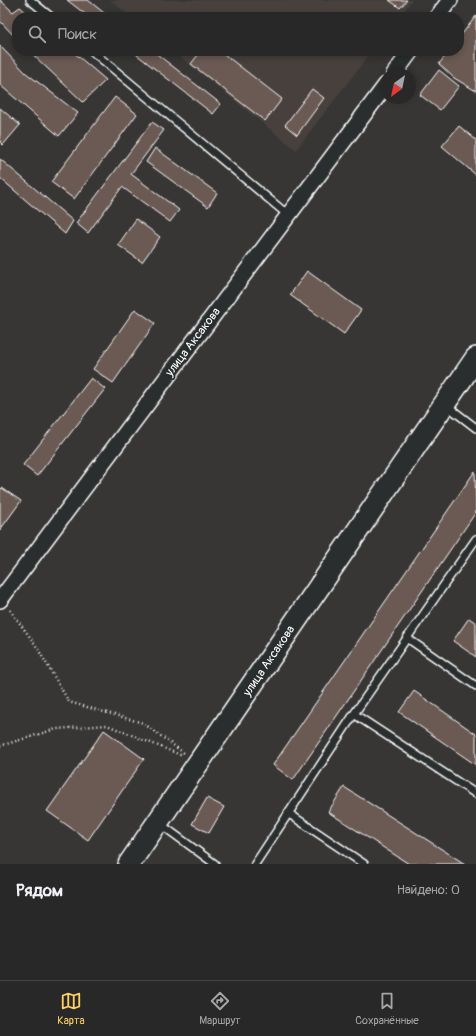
<!DOCTYPE html>
<html lang="ru">
<head>
<meta charset="utf-8">
<style>
	:root { --surface:#292828; --page:#313030; --text:#f1f3f6; --muted:#a5a6a8; --line:#454445; --accent:#ffd166 }
	body { margin:0; font-family:Pangolin,sans-serif; background:var(--page); color:var(--text) }
	.compass { position:absolute; left:380px; top:68px; width:36px; height:36px; border-radius:50%; background:var(--surface); box-shadow:0 2px 6px #0003; rotate:213deg }
	.list { margin:0; padding:0; list-style:none }
	h2 { display:flex; justify-content:space-between; align-items:center; height:52px; margin:0; padding:0 16px; font-size:17px }
	h2 small { font-size:13px; font-weight:400; color:var(--muted) }
	.icon { flex:none; width:22px; height:22px; fill:none; stroke:currentColor; stroke-width:2; stroke-linecap:round; stroke-linejoin:round }
	.map { position:relative; flex:none; width:476px; height:864px; overflow:hidden }
	.search { position:absolute; background:var(--surface); box-shadow:0 2px 6px #0003; left:12px; right:12px; top:12px; height:44px; display:flex; align-items:center; gap:10px; box-sizing:border-box; padding:0 14px; border-radius:16px; color:var(--muted); font-size:15px }
	.sheet { height:116px; background:var(--surface) }
	nav { display:flex; justify-content:space-around; align-items:center; box-sizing:border-box; height:56px; border-top:1px solid var(--line); background:var(--surface); font-size:11px; color:var(--muted) }
	nav a { display:grid; justify-items:center; gap:2px }
	nav .on { color:var(--accent) }
	.map>svg:first-child { display:block }
</style>
</head>
<body>
<div class="map">
<svg width="476" height="864" viewBox="0 0 476 864">
	<rect width="100%" height="100%" fill="#373635"/>
	<filter id="ink" filterUnits="userSpaceOnUse"><feTurbulence type="fractalNoise" baseFrequency=".025" numOctaves="2"/><feDisplacementMap in="SourceGraphic" scale="8" xChannelSelector="R" yChannelSelector="G"/><feConvolveMatrix kernelMatrix="1 2 1 2 8 2 1 2 1" color-interpolation-filters="sRGB"/></filter>
	<g filter="url(#ink)">
		<path fill="#47413e" d="M110 0H412L399 17H131Z
			M173 51H372L296 150Z"/>
		<path fill="#6b5a53" stroke="#fff" d="M0 0 13 12 20 7 32 17H17V39L0 21Z
			M67 0H88L109 17H89Z
			M389 0H407L400 8Z
			M476 16V91L454 78 439 64 449 51H459V38Z
			M0 46 26 73 78 113 59 136 0 85Z
			M29 51H72L106 80 83 102Z
			M132 51H153L221 104 213 114Z
			M201 51H220L282 99 265 121 191 64Z
			M439 70 459 86 440 110 420 95Z
			M312 89 324 98 297 135 285 125Z
			M115 97 137 114 74 199 51 182Z
			M0 108 20 125 3 145 0 142Z
			M152 122 164 130 131 174 179 210 170 222 122 187 88 233 76 223Z
			M459 126 476 140V175L442 146Z
			M155 148 217 193 208 207 146 162Z
			M0 159 73 221 65 234 0 178Z
			M136 219 160 237 142 262 118 245Z
			M307 271 361 310 344 334 290 295Z
			M135 309 155 323 113 383 93 369Z
			M91 378 105 389 37 476 23 465Z
			M475 471 476 512 293 780 273 765Z
			M2 488 21 501 0 530V490Z
			M469 618 476 623V657L453 641Z
			M414 691 476 734V765L399 712Z
			M104 730 144 759 88 840 47 811Z
			M344 787 465 864H409L328 812Z
			M207 798 224 807 209 833 192 824Z"/>
		<g fill="none" stroke-linecap="round" stroke-linejoin="round">
			<g stroke="#fff" stroke-width="10">
				<path id="lane" d="M30 0 51 17
					M92 51 288 215
					M446 405 476 428
					M407 638 476 686
					M354 714 476 794
					M288 813 364 864
					M159 823 215 864
					M255 864 354 714 476 539"/>
			</g>
			<g stroke="#fff" stroke-width="18">
				<path id="street" d="M437 17 450 0
					M394 74 411 51
					M0 600 386 85"/>
			</g>
			<g stroke="#fff" stroke-width="24">
				<path id="secondary" d="M129 864 476 358"/>
			</g>
			<path stroke="#fff" stroke-width="2.5" stroke-dasharray="1 3" stroke-linecap="butt" d="M10 610 35 644 69 702 143 723 184 753
				M0 746 56 729 107 725 183 756"/>
			<use href="#lane" stroke="#2a2d2e" stroke-width="7"/>
			<use href="#street" stroke="#2a2d2e" stroke-width="15"/>
			<use href="#secondary" stroke="#2a2d2e" stroke-width="21"/>
		</g>
	</g>
	<g text-anchor="middle" dominant-baseline="central" stroke-width="3.5" stroke-linejoin="round" paint-order="stroke">
		<g font-size="12" fill="#fff" stroke="#2a2d2e">
			<text transform="translate(193 342) rotate(-53)">улица Аксакова</text>
			<text transform="translate(269 661) rotate(-56)">улица Аксакова</text>
		</g>
	</g>
</svg>
<svg class="compass" viewBox="-18 -18 36 36"><path d="M0-13l5 13h-10z" fill="#e53935"/><path d="M0 13l5-13h-10z" fill="#a5a6a8"/></svg>
<div class="search"><svg class="icon" aria-label="search" viewBox="0 0 24 24"><circle cx="10" cy="10" r="6"/><path d="M15 15l6 6"/></svg>Поиск</div>
</div>
<section class="sheet">
<h2>Рядом<small>Найдено: 0</small></h2>
<ul class="list">
</ul>
</section>
<nav>
<a class="on"><svg class="icon" aria-label="map" viewBox="0 0 24 24"><path d="M3 6l6-2 6 2 6-2v14l-6 2-6-2-6 2zM9 4v14M15 6v14"/></svg>Карта</a>
<a><svg class="icon" aria-label="directions" viewBox="0 0 24 24"><path d="M12 3l9 9-9 9-9-9zM9 14v-3h6M13 9l2 2-2 2"/></svg>Маршрут</a>
<a><svg class="icon" aria-label="saved" viewBox="0 0 24 24"><path d="M7 4h10v16l-5-4-5 4z"/></svg>Сохранённые</a>
</nav>
</body>
</html>
